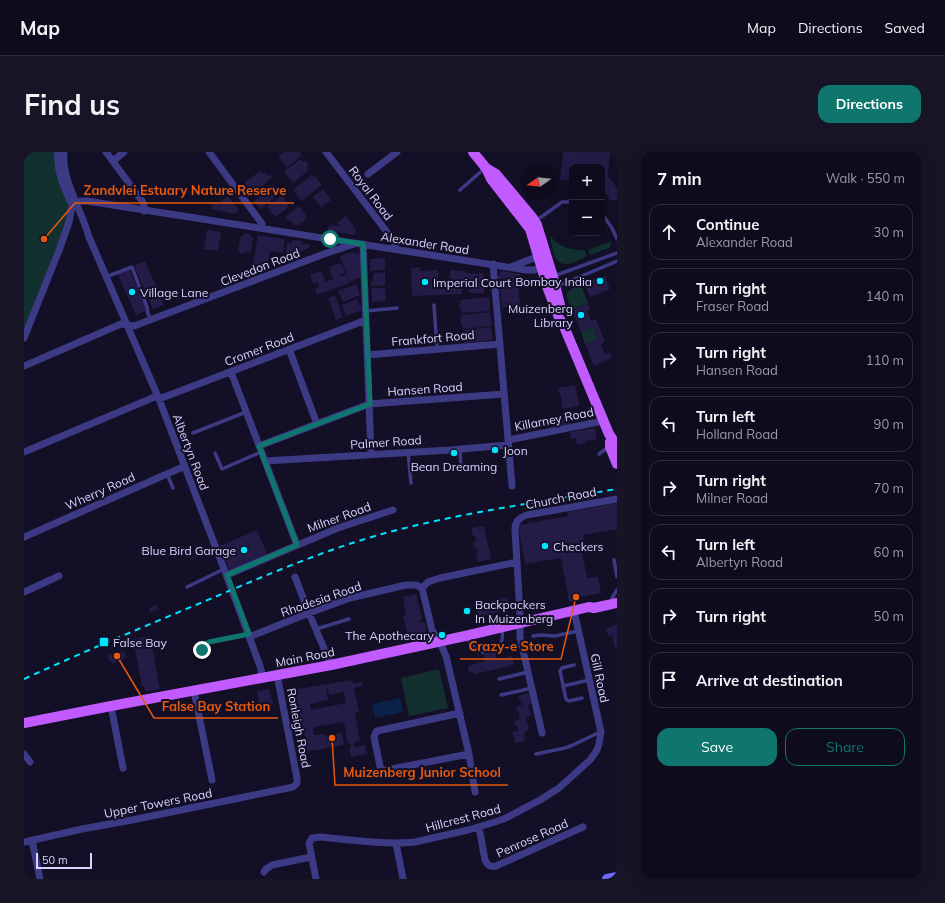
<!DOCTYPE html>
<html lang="en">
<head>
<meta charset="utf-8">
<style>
	:root { --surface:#0e0b1c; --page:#171425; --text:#f1f3f6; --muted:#9b9ba3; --line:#2e2b3b; --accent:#0f766e }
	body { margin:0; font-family:Mulish,sans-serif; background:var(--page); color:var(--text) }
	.controls { position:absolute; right:12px; top:12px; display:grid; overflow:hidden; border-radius:8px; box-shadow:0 4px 16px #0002 }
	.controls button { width:36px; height:36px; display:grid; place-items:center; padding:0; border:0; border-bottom:1px solid var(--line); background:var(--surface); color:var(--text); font:20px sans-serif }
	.compass { position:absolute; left:497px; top:12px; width:36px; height:36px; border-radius:50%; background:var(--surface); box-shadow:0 4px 16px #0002; rotate:256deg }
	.scale { position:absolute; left:12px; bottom:10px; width:56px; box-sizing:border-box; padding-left:4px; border:2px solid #d9d4ff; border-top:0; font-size:11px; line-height:14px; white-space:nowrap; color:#d9d4ff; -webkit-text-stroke:3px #130f26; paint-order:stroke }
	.stop { position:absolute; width:12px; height:12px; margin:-9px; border:3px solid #0f766e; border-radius:50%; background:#fff }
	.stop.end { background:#0f766e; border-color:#fff; box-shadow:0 1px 4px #0008 }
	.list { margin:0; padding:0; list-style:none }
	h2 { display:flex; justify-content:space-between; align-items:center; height:52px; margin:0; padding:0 16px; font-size:17px }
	h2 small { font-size:13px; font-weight:400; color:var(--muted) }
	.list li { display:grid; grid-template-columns:26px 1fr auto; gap:12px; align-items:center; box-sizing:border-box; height:56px; margin:0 8px 8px; padding:0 8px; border:1px solid var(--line); border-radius:12px }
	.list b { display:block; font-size:15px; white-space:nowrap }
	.list p { margin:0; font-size:13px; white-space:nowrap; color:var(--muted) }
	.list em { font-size:13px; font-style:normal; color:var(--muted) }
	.actions { display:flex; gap:8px; padding:12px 16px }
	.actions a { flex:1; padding:9px 0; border:1px solid var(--accent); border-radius:12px; text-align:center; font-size:14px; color:var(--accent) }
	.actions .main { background:var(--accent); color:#fff }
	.icon { flex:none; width:22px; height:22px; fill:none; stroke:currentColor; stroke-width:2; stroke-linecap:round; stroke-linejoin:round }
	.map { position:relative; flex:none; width:593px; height:727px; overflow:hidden; border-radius:12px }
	header { display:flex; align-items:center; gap:24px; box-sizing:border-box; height:56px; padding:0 20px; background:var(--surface); border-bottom:1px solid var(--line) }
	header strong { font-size:19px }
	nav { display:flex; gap:22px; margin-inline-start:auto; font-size:14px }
	.intro { display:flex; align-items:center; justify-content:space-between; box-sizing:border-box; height:96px; padding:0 24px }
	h1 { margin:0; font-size:28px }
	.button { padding:10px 18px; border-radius:12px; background:var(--accent); color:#fff; font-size:14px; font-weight:700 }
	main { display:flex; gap:24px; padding:0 24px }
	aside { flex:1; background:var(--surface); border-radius:12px; box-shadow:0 4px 16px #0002 }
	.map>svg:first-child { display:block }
</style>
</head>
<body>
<header>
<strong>Map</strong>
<nav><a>Map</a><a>Directions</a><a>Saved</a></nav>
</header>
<div class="intro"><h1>Find us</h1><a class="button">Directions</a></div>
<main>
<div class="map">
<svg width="593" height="727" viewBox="0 0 593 727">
	<rect width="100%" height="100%" fill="#130f26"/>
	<path fill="#12302f" d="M0 0H34L48 54 0 186Z
		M526 84C536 95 547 99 561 98L563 104C557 107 549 112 542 112 529 113 528 93 526 84Z
		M587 89V93L585 96 566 103 564 98Z
		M557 133 564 151 548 158C541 143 539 139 557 133Z
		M569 175 574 187 561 192 557 180Z
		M415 517 424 556 385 564 377 526Z"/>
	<path fill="#0c2248" d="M376 546 379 560 351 566 348 552Z"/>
	<path fill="#241b47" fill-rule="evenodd" d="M260 0H276L278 3 263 16 254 5Z
		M539 0H586L584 24 593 36V48H586L578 37V15H548V29L536 28Z
		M277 7 279 10 281 8 285 14 283 15 285 18 269 31 260 19Z
		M236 19 239 22 241 20 244 24 246 23 248 25 244 29 228 42 220 31Z
		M288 23 289 25 291 24 298 33 277 49 269 38Z
		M249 32 256 41 237 57 230 49 235 45 233 43 245 33 246 34Z
		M299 37 307 48 297 55 289 45Z
		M259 43 261 46 260 47 265 55 251 65 249 62 248 63 243 54Z
		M204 44 215 58 211 62 187 57 188 50 195 51Z
		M275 54 283 65 280 68 281 69 275 73 274 72 271 74 266 68 265 69 261 65Z
		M322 64 330 74 329 76H332L331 83 304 79 305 73 311 74V73L316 74 313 71Z
		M183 78 197 80 194 99 180 97Z
		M220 81 227 82V85H229L227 101 221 100V102L215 101 216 99H214L217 83 220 84Z
		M234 83 261 87 259 101 246 99 244 112H242L243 115 231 119 230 117H229L228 116Z
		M268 88 279 89 278 92 286 93 285 96 263 105H261L263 90 268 91Z
		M327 100 336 102 337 126H334L325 130 316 104Z
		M361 106V118L346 119V107Z
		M121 109 140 153 129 157 110 114Z
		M317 111 321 121 316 123 317 125 322 123 325 131 293 143 291 136 295 135 293 130 289 132 286 123 297 119 298 122H299L301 127 300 128 301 130 310 127 309 125H308L305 119H307L305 115Z
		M395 115 396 119 414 118V135L428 133V126L425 127 426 118 439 119V120L454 122 455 121 460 122V124H459L461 137H460V141H445L444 131 434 129V133L438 134V142L388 144 387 116Z
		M105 116 123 158 112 163 93 121Z
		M477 119 496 122 498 132 494 134 496 153 478 156 475 129H474L473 124H475V122Z
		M361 120V133L347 135V129H349V121Z
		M581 124 586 137 566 145 560 131Z
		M332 132 336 143 319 150 314 139Z
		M349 136H361L362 149 348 150 347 137Z
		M311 143 319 165 312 168 304 146Z
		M465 145 466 159 438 161 437 157H436L435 152H437L436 148Z
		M333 147 338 158 322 164 318 153Z
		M564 152 566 158 563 159 567 169 572 167 581 190 577 192 581 203 586 200 588 206 570 214 561 192 574 187 569 175 557 180 548 158Z
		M466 160 468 174 439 177 438 173H437L436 166H438V163Z
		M467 175 469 188 440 191 439 178Z
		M551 233 555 254 538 257 537 243H536L534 236Z
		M544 261 546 272 533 274 531 263Z
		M571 276 573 287 562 289V291L553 293 552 286 547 287 546 280Z
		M593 351V377L559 383 563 400H558L563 426 574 425 577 441 555 445 556 448 545 450 537 406 501 412 494 373 544 364 543 360Z
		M460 374 467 407 454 410 452 401H454L453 396H450L449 390H452L451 384H449L447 376Z
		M233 378 243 402 206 419 196 394Z
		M392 442 398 467 396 468 397 471 401 470 402 479 400 482 384 485 379 463H382L379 445Z
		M483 445 486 457 454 465 452 455 467 451V449Z
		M132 453 134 458 126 460 125 456Z
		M593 473V495L591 496 588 483 584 484 582 476Z
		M126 484 136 537 121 540 120 534 118 535 109 487Z
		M469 489 473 508 488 504 490 513 450 522 449 520 445 521 444 514 461 509 457 492Z
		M100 499 102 505 99 506V508L88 511V509H85L84 503Z
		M327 528V530H329L330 532 338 530 339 534 330 536 335 560 331 561 336 589 329 591 330 595 341 593 343 602 327 605 325 596 327 595 326 591 324 592 320 570 290 575V577H289L290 583 300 582 301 584 318 581 320 593 280 600 278 588 282 587V584H281L279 579 276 564 272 565 270 553H272L269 538ZM302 537H304L305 543 320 540 322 551 286 558V557H287L286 552 304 548Z
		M245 537 249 552 236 555 233 539Z
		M505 541 508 552 504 553 507 564 502 565 505 578 501 579V582H500L501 589 492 591 488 580 494 579 493 573H491L490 569 496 567 494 559H493L492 555 498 553 494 544Z"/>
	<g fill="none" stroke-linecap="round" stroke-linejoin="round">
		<path stroke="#3d3a85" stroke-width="3.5" d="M436 38 461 16
			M578 62 588 76 593 87
			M511 69 520 63 538 50H548
			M530 124 593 101
			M82 125 108 115 123 155 124 162 127 167
			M533 133 541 131 593 109
			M410 153 413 197
			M342 159 373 156
			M169 281 222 260
			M436 297 437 318
			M384 300 387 331
			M191 301 198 317 237 300
			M575 302 585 295
			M143 322 149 336
			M590 408 593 425
			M163 435 200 417
			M588 446 593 438
			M292 477 325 467
			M509 484 517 483 531 484 554 479
			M442 485C447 493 451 497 459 500
			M179 498C179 493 181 492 185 490L225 482
			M471 498C479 490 479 487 478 476
			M550 513 538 516 536 519 542 547 545 549 558 546
			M475 527 504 520
			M539 534 565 528
			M477 543 508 536
			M512 602 541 596 549 593 576 580"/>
		<path stroke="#3d3a85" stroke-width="7" d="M34 0C32 19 41 38 49 55
			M40 0C37 27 58 59 65 85L135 247 200 417 236 514 239 526
			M82 0 118 49 120 53V59
			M185 0 236 69 238 72V76
			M302 0 369 88 371 92V97
			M89 9 100 0
			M344 22 373 0
			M49 54 56 49H63L502 118H509L521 115
			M339 92 347 302
			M469 112 488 334
			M487 115 507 107 519 105
			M0 186 36 96 45 70 48 54
			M265 197 293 272
			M343 203 476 192
			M0 214 97 172 110 174 300 102 330 92
			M207 220 273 393
			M135 247 342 168
			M484 288 579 269
			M235 294 345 252 480 242
			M0 300 133 244
			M241 309 426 298 484 293
			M0 385 161 314
			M203 423 314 376 369 358
			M271 425 285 461 307 513
			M398 436 408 478 418 495 422 504 445 602 451 640
			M398 436 404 430 416 426 493 410
			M0 440 35 424
			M225 485 285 461 326 446 382 433H392L398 436
			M170 539 188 628
			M87 554 99 616
			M436 561 353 579 352 580 350 585 357 619 445 602
			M518 581 496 485V461L491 377C491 369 496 365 503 363L593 347
			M0 602 6 610
			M455 675 461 708C464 714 466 715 472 714L559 675
			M8 688 16 727
			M0 690 58 677 108 668 269 635 273 631V626L253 523
			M372 691 379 727
			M240 720 242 717 248 713 287 705
			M292 727 285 691 288 686 296 685C327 688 360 693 391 690L444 678 471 670 482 666 516 648 535 636 566 608 573 598 575 592 577 580 550 459"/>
		<path stroke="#6f6bff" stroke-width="10" d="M583 727 593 725"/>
		<path stroke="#c25bff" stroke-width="10" d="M449 0 462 16 467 27 506 77 524 137 535 166 539 172 585 282 591 291 593 296
			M462 16 472 22 508 65 513 73 529 125 537 157
			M586 290V295L593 312
			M0 571 87 554 307 513 441 484 565 455 570 456 593 451"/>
		<path stroke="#00e5ff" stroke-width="2" stroke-dasharray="6 5" stroke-linecap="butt" d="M0 527C59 500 119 475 179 450 238 425 297 399 358 382 435 361 515 350 593 337"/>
	</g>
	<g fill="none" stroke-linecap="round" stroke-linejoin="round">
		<path stroke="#0f766e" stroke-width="5" d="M178 498C179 493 181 492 185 490L225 482 203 423 273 393 235 294 346 252 339 92 306 87"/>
	</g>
	<g fill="#00e5ff" stroke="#130f26" stroke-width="1.5">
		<circle cx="576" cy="129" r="4"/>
		<circle cx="401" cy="130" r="4"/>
		<circle cx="108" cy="140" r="4"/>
		<circle cx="557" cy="163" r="4"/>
		<circle cx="471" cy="298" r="4"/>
		<circle cx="430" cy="301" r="4"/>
		<circle cx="521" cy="394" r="4"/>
		<circle cx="220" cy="398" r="4"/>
		<circle cx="443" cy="459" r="4"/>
		<circle cx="418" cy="483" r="4"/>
		<rect x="75" y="485" width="10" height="10" rx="2"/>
	</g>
	<g text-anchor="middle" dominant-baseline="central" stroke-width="4" stroke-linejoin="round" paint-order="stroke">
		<g font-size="12" fill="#d9d4ff" stroke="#130f26">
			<text transform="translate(347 41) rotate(53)">Royal Road</text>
			<text transform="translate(401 91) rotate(9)">Alexander Road</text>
			<text transform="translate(236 115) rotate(-21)">Clevedon Road</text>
			<text transform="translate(409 186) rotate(-5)">Frankfort Road</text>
			<text transform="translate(235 197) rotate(-21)">Cromer Road</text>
			<text transform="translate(401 237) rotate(-4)">Hansen Road</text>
			<text transform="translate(530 267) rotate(-11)">Killarney Road</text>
			<text transform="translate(362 290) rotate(-4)">Palmer Road</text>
			<text transform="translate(167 300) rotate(69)">Albertyn Road</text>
			<text transform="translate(76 339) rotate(-24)">Wherry Road</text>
			<text transform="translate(537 346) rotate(-11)">Church Road</text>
			<text transform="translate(315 365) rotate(-20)">Milner Road</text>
			<text transform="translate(297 447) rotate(-19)">Rhodesia Road</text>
			<text transform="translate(281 505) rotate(-11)">Main Road</text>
			<text transform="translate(576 526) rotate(78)">Gill Road</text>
			<text transform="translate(275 576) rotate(79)">Ronleigh Road</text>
			<text transform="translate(134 651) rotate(-11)">Upper Towers Road</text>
			<text transform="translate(439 666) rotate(-15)">Hillcrest Road</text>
			<text transform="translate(508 686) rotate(-24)">Penrose Road</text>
		</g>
		<g font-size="12" fill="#d9d4ff" stroke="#130f26" text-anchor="start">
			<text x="568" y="129" text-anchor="end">Bombay India</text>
			<text x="409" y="130">Imperial Court</text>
			<text x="116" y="140">Village Lane</text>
			<text x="549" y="156" text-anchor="end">Muizenberg<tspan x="549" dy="14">Library</tspan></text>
			<text x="479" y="298">Joon</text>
			<text x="430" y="314" text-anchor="middle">Bean Dreaming</text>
			<text x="529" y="394">Checkers</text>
			<text x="212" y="398" text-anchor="end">Blue Bird Garage</text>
			<text x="451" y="452">Backpackers<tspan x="451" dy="14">In Muizenberg</tspan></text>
			<text x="410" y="483" text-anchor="end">The Apothecary</text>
			<text x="89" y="490">False Bay</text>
		</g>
	</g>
	<path fill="none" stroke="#e8590c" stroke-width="1.5" d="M20 87L51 51H270M552 445L537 507H436M93 504L130 566H254M308 586L311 633H484"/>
	<g fill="#e8590c" stroke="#130f26" stroke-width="1.5">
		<circle cx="20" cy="87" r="4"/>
		<circle cx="552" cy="445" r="4"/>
		<circle cx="93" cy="504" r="4"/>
		<circle cx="308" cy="586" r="4"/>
	</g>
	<g font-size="13" text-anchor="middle" font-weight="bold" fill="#e8590c" stroke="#130f26" stroke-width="4" stroke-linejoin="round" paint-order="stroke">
		<text x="161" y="43">Zandvlei Estuary Nature Reserve</text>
		<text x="487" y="499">Crazy-e Store</text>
		<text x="192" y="559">False Bay Station</text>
		<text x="398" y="625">Muizenberg Junior School</text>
	</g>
</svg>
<div class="controls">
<button>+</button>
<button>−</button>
</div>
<svg class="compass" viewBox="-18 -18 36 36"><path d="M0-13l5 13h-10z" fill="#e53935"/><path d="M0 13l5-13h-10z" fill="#9b9ba3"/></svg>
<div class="scale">50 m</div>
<div class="stop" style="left:306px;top:87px"></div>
<div class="stop end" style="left:178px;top:498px"></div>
</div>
<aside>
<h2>7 min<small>Walk · 550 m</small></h2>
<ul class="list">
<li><svg class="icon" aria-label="ahead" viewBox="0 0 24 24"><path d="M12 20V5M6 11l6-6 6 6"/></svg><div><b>Continue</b><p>Alexander Road</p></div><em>30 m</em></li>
<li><svg class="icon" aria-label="right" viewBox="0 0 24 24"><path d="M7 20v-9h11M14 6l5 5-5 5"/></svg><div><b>Turn right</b><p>Fraser Road</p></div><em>140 m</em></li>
<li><svg class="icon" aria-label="right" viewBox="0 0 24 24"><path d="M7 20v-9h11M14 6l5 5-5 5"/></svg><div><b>Turn right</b><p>Hansen Road</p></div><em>110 m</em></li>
<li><svg class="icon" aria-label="left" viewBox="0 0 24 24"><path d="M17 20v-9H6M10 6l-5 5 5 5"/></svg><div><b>Turn left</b><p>Holland Road</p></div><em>90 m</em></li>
<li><svg class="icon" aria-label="right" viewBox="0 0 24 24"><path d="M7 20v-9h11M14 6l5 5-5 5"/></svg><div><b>Turn right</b><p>Milner Road</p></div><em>70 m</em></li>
<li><svg class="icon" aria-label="left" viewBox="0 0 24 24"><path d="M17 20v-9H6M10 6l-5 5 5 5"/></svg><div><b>Turn left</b><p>Albertyn Road</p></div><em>60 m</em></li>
<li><svg class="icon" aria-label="right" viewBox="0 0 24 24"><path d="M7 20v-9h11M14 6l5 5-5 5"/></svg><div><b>Turn right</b></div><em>50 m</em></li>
<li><svg class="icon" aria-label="arrive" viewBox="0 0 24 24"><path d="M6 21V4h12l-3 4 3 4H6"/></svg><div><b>Arrive at destination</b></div></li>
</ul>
<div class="actions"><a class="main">Save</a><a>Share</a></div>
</aside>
</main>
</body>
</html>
